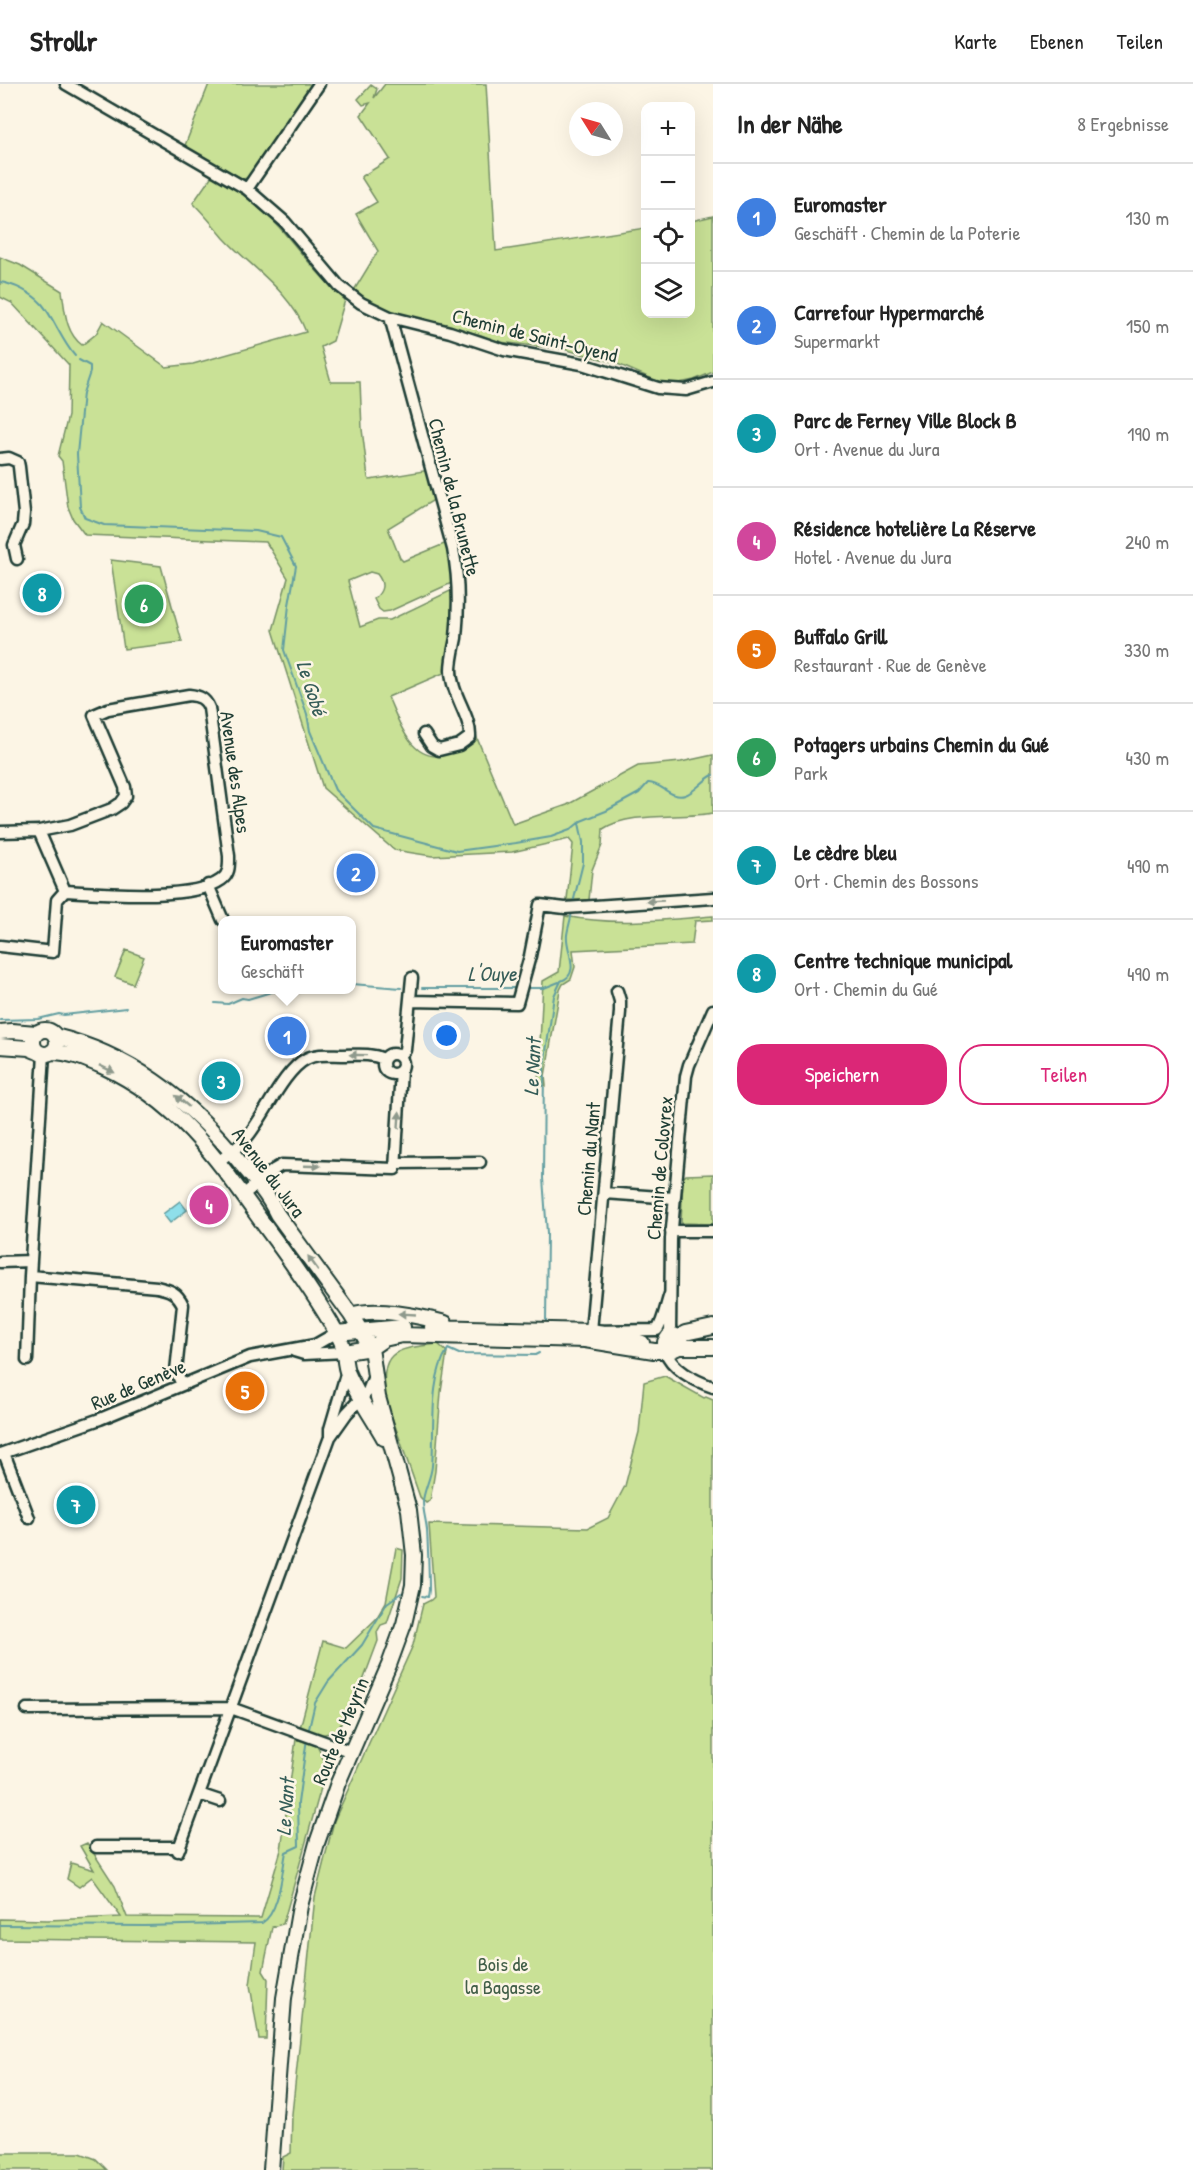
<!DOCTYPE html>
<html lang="de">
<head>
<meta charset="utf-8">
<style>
	:root { --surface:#fff; --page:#f6f6f6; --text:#222; --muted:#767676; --line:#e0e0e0; --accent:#db2777 }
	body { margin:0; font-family:"Patrick Hand",sans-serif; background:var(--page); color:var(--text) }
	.controls { position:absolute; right:18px; top:18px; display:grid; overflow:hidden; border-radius:12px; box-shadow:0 6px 24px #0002 }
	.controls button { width:54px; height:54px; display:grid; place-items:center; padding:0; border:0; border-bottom:2px solid var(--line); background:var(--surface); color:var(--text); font:30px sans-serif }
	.compass { position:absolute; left:569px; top:18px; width:54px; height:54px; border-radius:50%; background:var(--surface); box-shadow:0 6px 24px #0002; rotate:307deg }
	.you { position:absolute; left:447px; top:952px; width:21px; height:21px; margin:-15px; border:4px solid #fff; border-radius:50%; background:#1a73e8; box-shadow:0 0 0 9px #1a73e833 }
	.badge { display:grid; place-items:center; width:39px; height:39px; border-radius:50%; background:var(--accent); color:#fff; font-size:20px; font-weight:700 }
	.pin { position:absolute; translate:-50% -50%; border:3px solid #fff; box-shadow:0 2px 6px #0006 }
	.popup { position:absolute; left:218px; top:832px; width:138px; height:78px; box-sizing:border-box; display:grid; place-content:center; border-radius:12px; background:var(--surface); filter:drop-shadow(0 2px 4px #0005); font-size:20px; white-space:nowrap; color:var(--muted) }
	.popup b { font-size:22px; color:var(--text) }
	.popup::after { content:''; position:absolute; left:50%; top:100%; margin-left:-12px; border:12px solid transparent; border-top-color:var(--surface) }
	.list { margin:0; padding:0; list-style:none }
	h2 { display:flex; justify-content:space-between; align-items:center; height:78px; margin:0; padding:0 24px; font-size:26px }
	h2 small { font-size:20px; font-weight:400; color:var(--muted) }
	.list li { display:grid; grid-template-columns:39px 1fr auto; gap:18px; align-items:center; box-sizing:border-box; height:108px; padding:0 24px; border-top:2px solid var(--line) }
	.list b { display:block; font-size:22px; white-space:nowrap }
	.list p { margin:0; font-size:20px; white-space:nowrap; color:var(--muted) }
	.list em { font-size:20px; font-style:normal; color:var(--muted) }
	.actions { display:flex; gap:12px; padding:18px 24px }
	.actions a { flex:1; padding:14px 0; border:2px solid var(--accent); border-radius:24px; text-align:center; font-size:21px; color:var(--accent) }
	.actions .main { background:var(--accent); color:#fff }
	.icon { flex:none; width:33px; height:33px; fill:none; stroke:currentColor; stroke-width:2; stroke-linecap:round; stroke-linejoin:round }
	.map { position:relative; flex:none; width:713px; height:2086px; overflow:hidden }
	header { display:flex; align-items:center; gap:36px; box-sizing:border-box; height:84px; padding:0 30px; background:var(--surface); border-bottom:2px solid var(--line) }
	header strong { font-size:28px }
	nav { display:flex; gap:33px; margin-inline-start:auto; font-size:21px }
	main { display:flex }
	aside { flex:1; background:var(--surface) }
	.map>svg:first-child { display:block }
</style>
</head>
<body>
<header>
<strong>Strollr</strong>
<nav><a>Karte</a><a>Ebenen</a><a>Teilen</a></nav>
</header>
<main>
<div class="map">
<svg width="713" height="2086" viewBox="0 0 713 2086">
	<rect width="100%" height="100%" fill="#fcf5e5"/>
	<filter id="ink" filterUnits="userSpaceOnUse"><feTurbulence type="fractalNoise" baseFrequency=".0167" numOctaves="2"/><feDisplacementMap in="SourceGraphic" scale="12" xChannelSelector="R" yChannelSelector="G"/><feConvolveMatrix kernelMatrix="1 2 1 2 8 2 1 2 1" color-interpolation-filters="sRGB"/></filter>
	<g filter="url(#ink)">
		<path fill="#c9e196" stroke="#748f65" stroke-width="1.5" d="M209 0H315L251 93 243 95 184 64Z
			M385 0H486L496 167 645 144 646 230H690L691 137 713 132V288L694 296 674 300 657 297 613 278 563 265 499 258 481 251 392 228 353 208 378 167 356 130 377 118 361 93 390 75 361 31 370 19 363 21 358 15 371 1 377 5 374 14Z
			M213 90C237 105 260 122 279 143 301 168 320 194 345 216L333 257 321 263 331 298H360L362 345 368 394 370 396 429 386 437 414 388 444 400 474 403 477 449 458 456 497 390 527 383 528 379 525 374 515C383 507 385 500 377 490L370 488 348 497 360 543 378 536H390L450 507 456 511 449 580 446 588 388 613C398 635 409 674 439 672L474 647 513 740 567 721 638 682 681 678 713 671V729C680 735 631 727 603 745L602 761 592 786 589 816H567L573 760 569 755 512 768 432 772 394 766 323 704 273 546 288 494 266 458 85 451 73 435 68 423 62 377 58 372 68 332 69 281 12 219 0 213V173L20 181 62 207C65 226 65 248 82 261L96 250 103 237 166 283 193 280 306 248C290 207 253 185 224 154 214 142 204 130 193 119Z
			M111 476 161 482 182 558 124 565Z
			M565 832C614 842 664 836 713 832V836L695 837 692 860 573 866 575 883 571 895 563 900 560 906 545 992 546 1002 538 1001 543 897 559 888Z
			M126 866 144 873 133 900 115 893Z
			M713 1090V1140L681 1139 683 1094 686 1091Z
			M438 1260 447 1268 441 1308 435 1387 430 1417 426 1419 420 1413 386 1316C379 1265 395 1265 438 1260Z
			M665 1292 704 1314 706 1313 713 1316V2086H282L283 2073 291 2069 292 2030 315 1813 334 1737 413 1561 423 1520 431 1516 434 1513 429 1440 588 1444 608 1434 625 1402 639 1348 644 1298Z
			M396 1464 403 1466 402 1494 387 1539 381 1541 377 1548 378 1557 360 1605 337 1647 321 1651 300 1644 323 1557 346 1564 376 1535 386 1518Z
			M296 1655 317 1662 325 1678 324 1693 283 1840 272 1843 263 1887 268 1895 266 1955H259L250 1901 256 1858 0 1855V1835L48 1836 121 1833 92 1793 79 1803 67 1795 71 1779 94 1786 80 1762 87 1759 115 1802 127 1833 261 1834 281 1766Z
			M0 2069H80L96 2075 107 2086H0Z"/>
		<path fill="#8fdfea" stroke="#629ea1" stroke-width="1.5" d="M180 1117 187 1126 170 1139 163 1130Z"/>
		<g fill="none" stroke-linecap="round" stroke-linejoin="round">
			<path stroke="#629ea1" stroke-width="2" d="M0 198C14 200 32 209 42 220 54 234 61 256 75 272
				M79 276 90 282V288L83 309 77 370 80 423 85 434 104 441 256 447 281 453 296 482 289 521 284 566 307 630 310 647 335 706 374 745 457 767 516 759 551 753 570 746 581 737 606 727 639 709 648 699C661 698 671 716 685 711 695 708 703 696 713 691
				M573 819 583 779V758L579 739
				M352 900 401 904
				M422 904H518
				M524 904H544L559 898
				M215 919 228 920 242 914 248 915 278 906
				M0 936 38 935 59 930 64 931 126 924
				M546 1238 547 1149 543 1094 544 982 554 912 561 897C582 890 565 865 567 851 568 843 571 836 572 827
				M422 1512 428 1513 429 1506C429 1486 428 1465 427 1446 426 1436 423 1427 423 1418 423 1408 431 1394 432 1382 435 1347 428 1296 448 1265L459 1270 535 1271 539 1269
				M308 1649 315 1619 328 1598 362 1561 387 1519 401 1509
				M0 1841 145 1842 262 1839C280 1828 282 1787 286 1768L299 1762 298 1719 307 1654"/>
			<g stroke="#1f3d34" stroke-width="15">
				<path id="minor" d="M66 0 247 105 285 138 339 202 361 219 390 233 450 248 504 266 582 280 658 304 686 306 713 298
					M247 105 319 0
					M390 233 453 465C459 495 459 523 456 554 454 564 451 576 451 586 451 610 471 632 470 653L459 661 439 666 432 662 424 650
					M0 375 9 374 18 378 19 383 24 429 23 440 14 461 17 475
					M0 748 39 747 70 741 112 725 121 719 126 712 125 703 94 631 108 625 189 611C199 612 205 614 209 624L229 772C229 781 230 790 221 796 192 817 102 809 65 807L39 747
					M208 801 223 836
					M0 862 53 868 57 816 65 807
					M617 907 620 917V928L591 1247 657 1246C663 1239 666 1221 670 1210
					M410 917 517 919 530 872 540 821 565 824 713 814
					M383 980a10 10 0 1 1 20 0a10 10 0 1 1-20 0Z
					M400 972 405 966 412 894
					M219 1077C229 1070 240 1062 247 1053 264 1033 284 986 306 975 317 969 330 971 342 971 357 971 370 969 384 975
					M396 1079 480 1078
					M604 1109 674 1114
					M243 1111 275 1085 282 1081 395 1085 401 986
					M671 1147H713
					M0 1178 31 1177
					M30 1192 157 1203C170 1206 177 1208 183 1221L176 1287 182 1301
					M670 1251 671 1155 686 992 689 981 713 926
					M665 1266C671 1285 695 1297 713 1303
					M294 1267 304 1270 345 1268
					M27 1276 30 1192 44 970
					M347 1287 330 1345V1353L347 1329 368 1307 374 1292
					M4 1369 29 1434
					M0 1370 100 1335 250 1273 315 1261 336 1249
					M27 1625 231 1624 352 1668
					M199 1710 220 1717
					M96 1763H180
					M178 1767 330 1353"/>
			</g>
			<g stroke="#1f3d34" stroke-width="18">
				<path id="major" d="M33 958a12 12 0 1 1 24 0a12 12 0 1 1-24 0Z
					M0 948 12 947 36 949
					M55 952C133 971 193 1019 242 1081 255 1096 268 1111 277 1130L351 1231 371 1264 378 1313 409 1426 414 1471 413 1501 404 1540 389 1581 338 1699 317 1759 300 1822 284 1914 271 2086
					M0 962 29 964 36 967
					M51 968C70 968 88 976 104 983 181 1019 219 1078 267 1145 293 1180 319 1216 340 1255 346 1266 343 1279 348 1290 358 1313 372 1333 384 1354
					M351 1231C376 1223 420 1232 445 1239
					M432 1243 591 1247 621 1252 642 1259
					M336 1249 403 1243
					M679 1263V1255L685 1249 713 1243
					M665 1266V1258L669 1252 674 1251 679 1255
					M345 1268 371 1264 384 1255 402 1251 585 1256 654 1267H670L679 1263H713"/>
			</g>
			<use href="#minor" stroke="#fcf5e5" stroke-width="10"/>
			<use href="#major" stroke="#fcf5e5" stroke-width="14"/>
		</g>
		<defs><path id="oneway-solid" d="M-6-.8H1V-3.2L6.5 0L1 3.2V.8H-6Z" transform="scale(1.5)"/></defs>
		<g fill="#8e998c">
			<use href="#oneway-solid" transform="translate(655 817) rotate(177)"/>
			<use href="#oneway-solid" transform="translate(358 971) rotate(-179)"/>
			<use href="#oneway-solid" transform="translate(107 985) rotate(26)"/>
			<use href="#oneway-solid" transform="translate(182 1017) rotate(-140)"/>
			<use href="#oneway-solid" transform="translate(399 1036) rotate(-86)"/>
			<use href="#oneway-solid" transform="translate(312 1082) rotate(2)"/>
			<use href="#oneway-solid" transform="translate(313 1179) rotate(-126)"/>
			<use href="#oneway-solid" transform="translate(407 1230) rotate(-177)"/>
		</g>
	</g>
	<g text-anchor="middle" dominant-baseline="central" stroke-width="5" stroke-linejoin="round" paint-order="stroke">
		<g font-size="20" fill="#1f3d34" stroke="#fcf5e5">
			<text transform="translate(535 251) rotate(14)">Chemin de Saint-Oyend</text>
			<text transform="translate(455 413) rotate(76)">Chemin de la Brunette</text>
			<text transform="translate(236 688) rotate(82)">Avenue des Alpes</text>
			<text transform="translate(588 1075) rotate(-85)">Chemin du Nant</text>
			<text transform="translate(659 1084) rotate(-85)">Chemin de Colovrex</text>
			<text transform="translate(269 1088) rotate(53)">Avenue du Jura</text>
			<text transform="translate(138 1300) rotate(-23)">Rue de Genève</text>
			<text transform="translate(340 1647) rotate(-67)">Route de Meyrin</text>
		</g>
		<g font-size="20" fill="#415e48" stroke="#fcf5e5">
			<text x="503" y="1879">Bois de<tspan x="503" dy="23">la Bagasse</tspan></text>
		</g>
		<g font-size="21" font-style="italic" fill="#355d58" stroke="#fcf5e5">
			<text transform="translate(312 604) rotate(72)">Le Gobé</text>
			<text x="492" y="889">L'Ouye</text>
			<text transform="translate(532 983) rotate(-87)">Le Nant</text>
			<text transform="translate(285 1723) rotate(-86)">Le Nant</text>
		</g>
	</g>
</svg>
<div class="controls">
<button>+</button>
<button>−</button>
<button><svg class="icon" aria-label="locate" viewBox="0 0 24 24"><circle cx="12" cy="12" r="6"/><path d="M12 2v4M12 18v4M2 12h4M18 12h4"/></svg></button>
<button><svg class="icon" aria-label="layers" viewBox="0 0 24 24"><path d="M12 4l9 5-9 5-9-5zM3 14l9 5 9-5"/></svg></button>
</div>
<svg class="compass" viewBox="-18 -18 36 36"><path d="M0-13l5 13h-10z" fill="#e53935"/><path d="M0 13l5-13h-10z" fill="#767676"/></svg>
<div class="you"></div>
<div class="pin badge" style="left:287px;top:952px;background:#3f7fe0">1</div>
<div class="popup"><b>Euromaster</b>Geschäft</div>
<div class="pin badge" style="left:356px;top:789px;background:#3f7fe0">2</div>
<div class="pin badge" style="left:221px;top:997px;background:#0f9aa8">3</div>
<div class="pin badge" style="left:209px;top:1121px;background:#d1479c">4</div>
<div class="pin badge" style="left:245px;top:1307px;background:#e8710a">5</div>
<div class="pin badge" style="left:144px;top:520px;background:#2e9e5b">6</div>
<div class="pin badge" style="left:76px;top:1421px;background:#0f9aa8">7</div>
<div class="pin badge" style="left:42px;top:509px;background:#0f9aa8">8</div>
</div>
<aside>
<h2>In der Nähe<small>8 Ergebnisse</small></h2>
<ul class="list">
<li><span class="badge" style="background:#3f7fe0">1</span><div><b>Euromaster</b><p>Geschäft · Chemin de la Poterie</p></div><em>130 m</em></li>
<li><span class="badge" style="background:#3f7fe0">2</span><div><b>Carrefour Hypermarché</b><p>Supermarkt</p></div><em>150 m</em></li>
<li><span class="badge" style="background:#0f9aa8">3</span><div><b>Parc de Ferney Ville Block B</b><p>Ort · Avenue du Jura</p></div><em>190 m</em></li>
<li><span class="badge" style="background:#d1479c">4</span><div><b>Résidence hotelière La Réserve</b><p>Hotel · Avenue du Jura</p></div><em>240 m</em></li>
<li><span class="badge" style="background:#e8710a">5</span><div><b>Buffalo Grill</b><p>Restaurant · Rue de Genève</p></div><em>330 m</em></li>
<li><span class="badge" style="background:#2e9e5b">6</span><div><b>Potagers urbains Chemin du Gué</b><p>Park</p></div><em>430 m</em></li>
<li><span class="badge" style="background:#0f9aa8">7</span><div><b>Le cèdre bleu</b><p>Ort · Chemin des Bossons</p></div><em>490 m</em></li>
<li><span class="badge" style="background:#0f9aa8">8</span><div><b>Centre technique municipal</b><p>Ort · Chemin du Gué</p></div><em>490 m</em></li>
</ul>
<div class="actions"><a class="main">Speichern</a><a>Teilen</a></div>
</aside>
</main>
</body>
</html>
